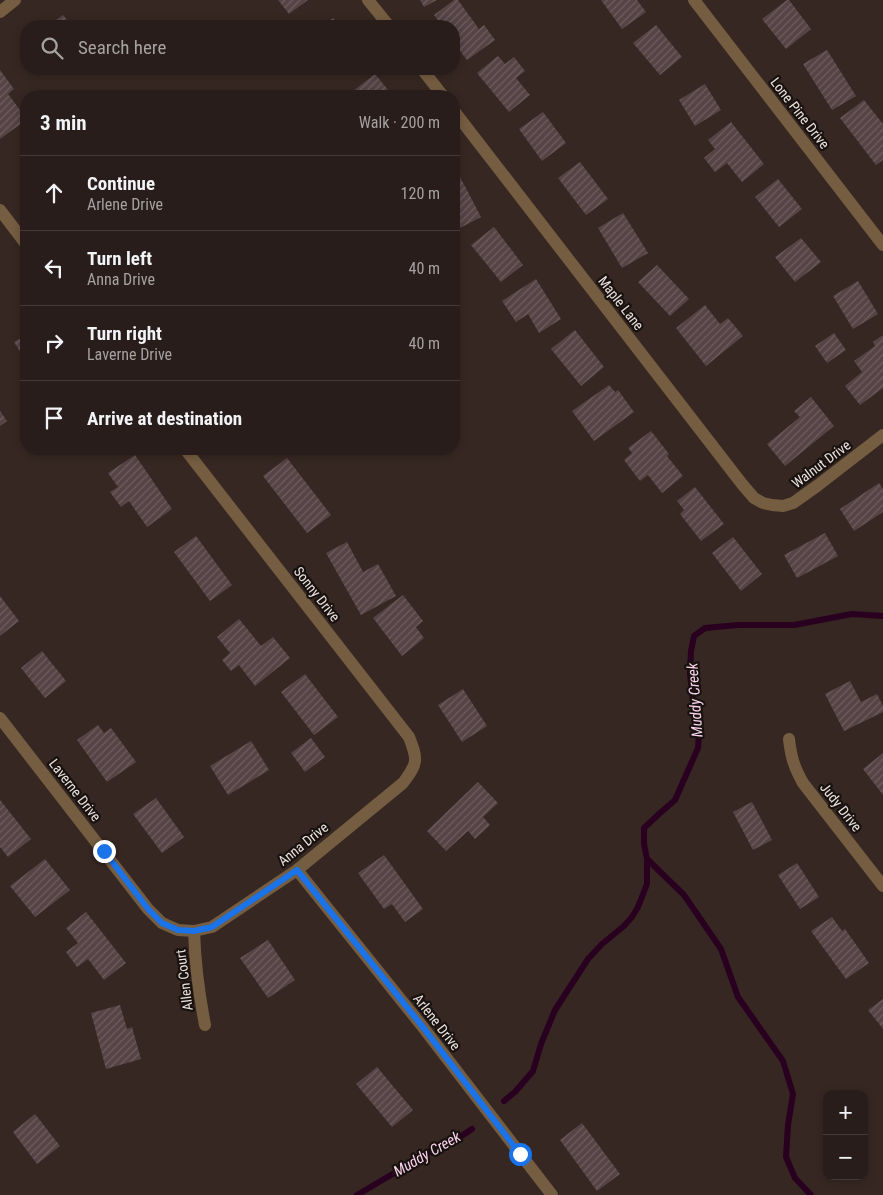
<!DOCTYPE html>
<html lang="en">
<head>
<meta charset="utf-8">
<style>
	:root { --surface:#281d1a; --page:#302623; --text:#f1f3f6; --muted:#a5a2a2; --line:#443b39 }
	body { margin:0; font-family:"Roboto Condensed",sans-serif; background:var(--page); color:var(--text) }
	.controls { position:absolute; right:15px; bottom:15px; display:grid; overflow:hidden; border-radius:10px; box-shadow:0 2px 8px #0003 }
	.controls button { width:45px; height:45px; display:grid; place-items:center; padding:0; border:0; border-bottom:1px solid var(--line); background:var(--surface); color:var(--text); font:25px sans-serif }
	.stop { position:absolute; width:15px; height:15px; margin:-11px; border:4px solid #1a73e8; border-radius:50%; background:#fff }
	.stop.end { background:#1a73e8; border-color:#fff; box-shadow:0 1px 5px #0008 }
	.list { margin:0; padding:0; list-style:none }
	h2 { display:flex; justify-content:space-between; align-items:center; height:65px; margin:0; padding:0 20px; font-size:21px }
	h2 small { font-size:16px; font-weight:400; color:var(--muted) }
	.list li { display:grid; grid-template-columns:32px 1fr auto; gap:15px; align-items:center; box-sizing:border-box; height:75px; padding:0 20px; border-top:1px solid var(--line) }
	.list b { display:block; font-size:19px; white-space:nowrap }
	.list p { margin:0; font-size:16px; white-space:nowrap; color:var(--muted) }
	.list em { font-size:16px; font-style:normal; color:var(--muted) }
	.icon { flex:none; width:28px; height:28px; fill:none; stroke:currentColor; stroke-width:2; stroke-linecap:round; stroke-linejoin:round }
	.map { position:relative; flex:none; width:883px; height:1195px; overflow:hidden }
	.search { position:absolute; background:var(--surface); box-shadow:0 2px 8px #0003; left:20px; top:20px; width:440px; height:55px; display:flex; align-items:center; gap:12px; box-sizing:border-box; padding:0 18px; border-radius:20px; color:var(--muted); font-size:19px }
	.panel { position:absolute; background:var(--surface); box-shadow:0 2px 8px #0003; left:20px; top:90px; width:440px; height:365px; border-radius:20px }
	.map>svg:first-child { display:block }
</style>
</head>
<body>
<div class="map">
<svg width="883" height="1195" viewBox="0 0 883 1195">
	<defs>
		<pattern id="building-hatch" width="6" height="6" patternUnits="userSpaceOnUse" patternTransform="scale(1.25)"><rect width="6" height="6" fill="#554345"/><path d="M-1 1l2-2M0 6l6-6M5 7l2-2" fill="none" stroke="#6e5e5f"/></pattern>
	</defs>
	<rect width="100%" height="100%" fill="#362722"/>
	<g fill="none" stroke-linecap="round" stroke-linejoin="round">
		<path stroke="#2a0021" stroke-width="6" d="M647 859 684 895 721 949 738 997 783 1061 793 1094 788 1125 786 1157 795 1178 811 1195
			M504 1101 515 1092 533 1071 541 1044 555 1010 588 959 602 944 624 926 632 917 638 907 647 884V859L644 844V828L660 813 675 800 698 748 700 721 693 701 690 674 691 651 694 636 705 628 738 625H794L852 614 883 616
			M357 1195 396 1172 412 1161 460 1137 472 1129"/>
	</g>
	<path fill="url(#building-hatch)" d="M278 0H308L289 14Z
		M420 0H437L424 7Z
		M454 0H458L479 29 484 25 495 40 467 60 454 43V26H442L434 15Z
		M601 0H637L646 12 622 29Z
		M787 0H789L811 29 786 49 762 19Z
		M63 15 72 26H48Z
		M333 18 339 26H323Z
		M656 25 682 57 660 75 633 43Z
		M827 50 856 96 832 110 803 64Z
		M498 56 505 64 514 57 525 71 516 78 530 95 509 112 477 73Z
		M0 70 14 89 8 94 26 118V120L0 139Z
		M375 74 393 96H357L353 91Z
		M705 84 721 110 695 126 679 100Z
		M864 100 883 124V160L876 165 840 118Z
		M543 112 566 143 542 161 519 129Z
		M731 122 764 164 742 182 727 163 715 172 704 158 715 149 708 140Z
		M580 162 608 199 586 215 558 178Z
		M459 175 481 217 458 229 454 222V178Z
		M778 179 802 209 779 227 755 197Z
		M623 213 648 253 622 268 598 228Z
		M494 227 523 265 501 282 471 245Z
		M801 238 821 262 795 282 775 257Z
		M657 265 689 299 670 316 638 282Z
		M536 279 561 319 539 333 528 314 516 322 502 301Z
		M858 281 878 314 853 329 833 296Z
		M705 305 720 324 728 318 743 336 706 366 676 328Z
		M575 330 604 367 581 386 551 349Z
		M834 333 846 350 827 363 815 346Z
		M26 335V361L14 342Z
		M883 335V388L860 405 845 386 862 372 854 361 875 346 873 342Z
		M609 385 615 392 618 390 634 412 594 441 572 411Z
		M811 397 834 426 785 466 767 444 800 417 794 411Z
		M0 411 7 421 0 426Z
		M651 431 669 454 667 456 683 476 662 493 648 475 640 481 624 460 632 453 628 448Z
		M135 455 172 509 147 527 129 501 121 507 110 492 118 487 108 473Z
		M287 458 331 515 307 533 263 476Z
		M879 483 883 489V512L854 531 840 509Z
		M695 487 724 524 701 541 680 514 684 510 677 501Z
		M825 533 838 556 797 578 784 555Z
		M196 536 232 585 210 601 174 552Z
		M733 537 762 574 741 591 712 553Z
		M347 542 363 572 378 564 396 596 361 615 326 553Z
		M403 595 423 621 416 627 424 638 402 656 373 618Z
		M0 596 19 621 0 636Z
		M239 619 261 646 273 637 290 658 255 686 239 665 231 671 222 660 230 653 217 637Z
		M42 651 66 681 45 698 21 668Z
		M305 674 338 717 314 735 281 692Z
		M850 681 861 702 877 694 883 706V712L844 731 825 694Z
		M463 689 487 726 462 742 438 705Z
		M98 725 104 733 111 728 136 762 107 782 77 740Z
		M311 738 325 757 305 772 291 753Z
		M251 741 269 770 228 795 210 766Z
		M883 753V795L863 769Z
		M478 782 498 803 483 817 490 825 475 839 468 831 446 851 427 831Z
		M156 798 184 837 162 853 133 814Z
		M0 800 31 839 8 857 0 847Z
		M752 802 772 840 753 850 733 812Z
		M384 855 423 909 405 922 392 904 384 909 358 873Z
		M45 859 70 890 35 917 10 886Z
		M797 863 819 897 800 909 778 875Z
		M86 912 126 963 104 980 88 959 77 967 66 952 78 943 66 928Z
		M832 917 842 931 845 929 869 963 846 979 811 931Z
		M268 940 295 980 268 998 240 958Z
		M883 999V1029L868 1010Z
		M120 1005 127 1029 132 1027 141 1059 106 1069 91 1013Z
		M377 1067 413 1110 392 1127 356 1084Z
		M35 1114 60 1146 37 1164 13 1132Z
		M582 1123 620 1174 597 1191 560 1140Z"/>
	<g fill="none" stroke-linecap="round" stroke-linejoin="round">
		<path stroke="#755d41" stroke-width="12" d="M368 0 389 26
			M694 0 883 245
			M0 12 15 0
			M422 69 443 96
			M454 111 742 484 754 498 763 503 772 505 783 506 793 503 817 486 883 435
			M0 210 26 244
			M0 718 148 909 162 923 178 930 194 931 212 927 297 870 403 783C418 763 418 760 409 737L185 449
			M789 739C791 757 794 767 803 783L883 886
			M297 870 422 1026 552 1195
			M194 931C195 963 199 994 205 1025"/>
	</g>
	<g fill="none" stroke-linecap="round" stroke-linejoin="round">
		<path stroke="#1a73e8" stroke-width="6" d="M104 851 148 909 162 923 178 930 194 931 212 927 297 870 422 1026 520 1154"/>
	</g>
	<g text-anchor="middle" dominant-baseline="central" stroke-width="4.5" stroke-linejoin="round" paint-order="stroke">
		<g font-size="14" fill="#ece1de" stroke="#18120f">
			<text transform="translate(800 113) rotate(52)">Lone Pine Drive</text>
			<text transform="translate(621 303) rotate(52)">Maple Lane</text>
			<text transform="translate(821 464) rotate(-37)">Walnut Drive</text>
			<text transform="translate(317 594) rotate(52)">Sonny Drive</text>
			<text transform="translate(75 790) rotate(52)">Laverne Drive</text>
			<text transform="translate(841 807) rotate(52)">Judy Drive</text>
			<text transform="translate(303 844) rotate(-39)">Anna Drive</text>
			<text transform="translate(184 980) rotate(-97)">Allen Court</text>
			<text transform="translate(437 1022) rotate(52)">Arlene Drive</text>
		</g>
		<g font-size="15" font-style="italic" fill="#fcd3ee" stroke="#18120f">
			<text transform="translate(695 700) rotate(-94)">Muddy Creek</text>
			<text transform="translate(427 1154) rotate(-30)">Muddy Creek</text>
		</g>
	</g>
</svg>
<div class="controls">
<button>+</button>
<button>−</button>
</div>
<div class="stop" style="left:520px;top:1154px"></div>
<div class="stop end" style="left:104px;top:851px"></div>
<div class="search"><svg class="icon" aria-label="search" viewBox="0 0 24 24"><circle cx="10" cy="10" r="6"/><path d="M15 15l6 6"/></svg>Search here</div>
<section class="panel">
<h2>3 min<small>Walk · 200 m</small></h2>
<ul class="list">
<li><svg class="icon" aria-label="ahead" viewBox="0 0 24 24"><path d="M12 20V5M6 11l6-6 6 6"/></svg><div><b>Continue</b><p>Arlene Drive</p></div><em>120 m</em></li>
<li><svg class="icon" aria-label="left" viewBox="0 0 24 24"><path d="M17 20v-9H6M10 6l-5 5 5 5"/></svg><div><b>Turn left</b><p>Anna Drive</p></div><em>40 m</em></li>
<li><svg class="icon" aria-label="right" viewBox="0 0 24 24"><path d="M7 20v-9h11M14 6l5 5-5 5"/></svg><div><b>Turn right</b><p>Laverne Drive</p></div><em>40 m</em></li>
<li><svg class="icon" aria-label="arrive" viewBox="0 0 24 24"><path d="M6 21V4h12l-3 4 3 4H6"/></svg><div><b>Arrive at destination</b></div></li>
</ul>
</section>
</div>
</body>
</html>
